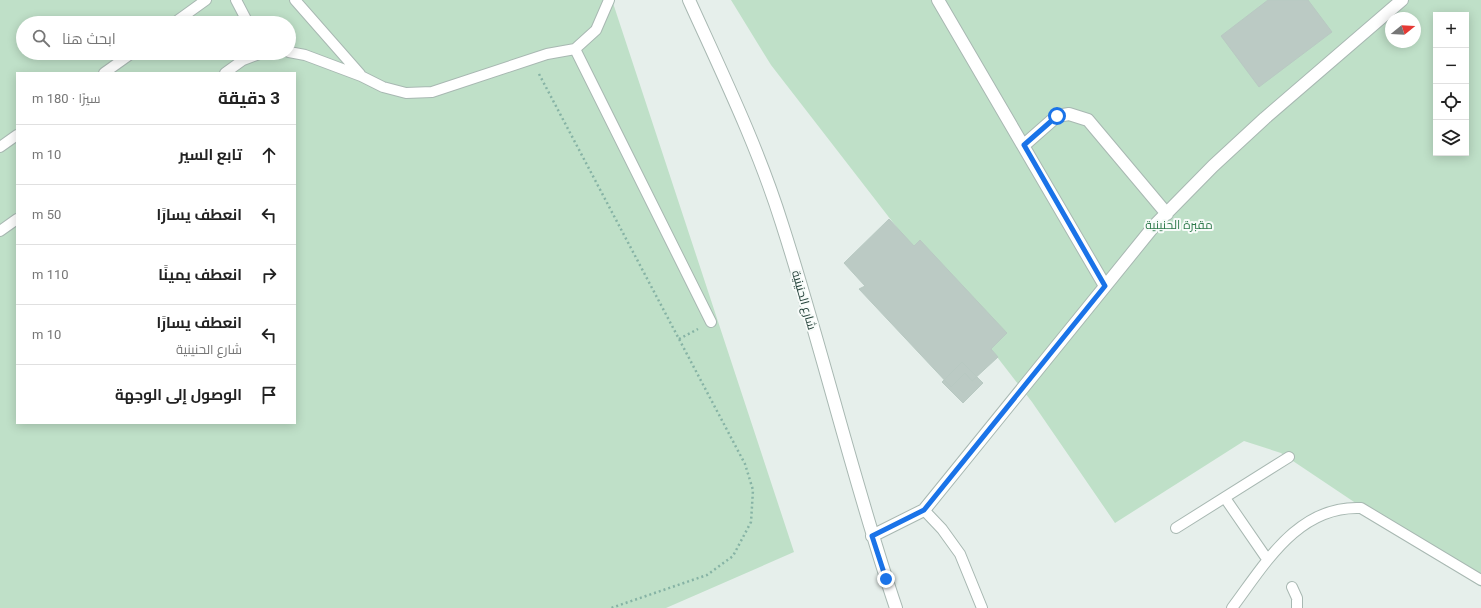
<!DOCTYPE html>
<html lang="ar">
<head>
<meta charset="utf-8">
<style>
	:root { --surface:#fff; --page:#f2f2f2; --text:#222; --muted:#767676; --line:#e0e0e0 }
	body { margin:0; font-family:Roboto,Cairo,sans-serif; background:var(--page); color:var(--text); direction:rtl }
	.controls { position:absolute; right:12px; top:12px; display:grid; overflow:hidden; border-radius:0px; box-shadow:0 2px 10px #0003 }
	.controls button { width:36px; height:36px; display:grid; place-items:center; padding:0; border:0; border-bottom:1px solid var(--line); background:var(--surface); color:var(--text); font:20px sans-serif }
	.compass { position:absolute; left:1385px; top:12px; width:36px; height:36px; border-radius:50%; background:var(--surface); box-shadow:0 2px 10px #0003; rotate:72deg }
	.stop { position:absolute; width:12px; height:12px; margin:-9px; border:3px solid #1a73e8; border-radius:50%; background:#fff }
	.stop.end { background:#1a73e8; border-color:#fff; box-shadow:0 1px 4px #0008 }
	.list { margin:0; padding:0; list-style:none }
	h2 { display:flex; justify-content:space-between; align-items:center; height:52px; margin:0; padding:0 16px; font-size:17px }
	h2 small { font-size:13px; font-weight:400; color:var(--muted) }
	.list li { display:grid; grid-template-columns:26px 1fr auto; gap:12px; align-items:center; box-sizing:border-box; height:60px; padding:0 16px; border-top:1px solid var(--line) }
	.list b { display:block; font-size:15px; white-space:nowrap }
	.list p { margin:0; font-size:13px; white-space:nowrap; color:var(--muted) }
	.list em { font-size:13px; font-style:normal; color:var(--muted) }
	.icon { flex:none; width:22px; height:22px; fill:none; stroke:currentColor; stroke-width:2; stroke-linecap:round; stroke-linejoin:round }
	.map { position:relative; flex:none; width:1481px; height:608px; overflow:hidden; direction:ltr }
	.search { position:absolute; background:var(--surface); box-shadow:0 2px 10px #0003; left:16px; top:16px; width:280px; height:44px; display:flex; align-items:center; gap:10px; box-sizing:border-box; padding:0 14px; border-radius:22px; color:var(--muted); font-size:15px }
	.panel { position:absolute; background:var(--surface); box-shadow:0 2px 10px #0003; left:16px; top:72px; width:280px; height:352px; border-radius:0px; direction:rtl }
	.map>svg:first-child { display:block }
</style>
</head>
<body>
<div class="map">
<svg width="1481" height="608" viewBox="0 0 1481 608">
	<rect width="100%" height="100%" fill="#e6efeb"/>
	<path fill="#bfe0c8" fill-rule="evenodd" d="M0 0H612L794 552 666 608H0ZM23 23H289V53H23ZM17 73H295V423H17Z
		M731 0H1481V587L1281 453 1244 441 1115 523 1032 402 771 65ZM1436 15H1466V153H1436ZM1391 18H1415V42H1391Z"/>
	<path fill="#bbcac4" stroke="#b8c9c2" d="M1268 0H1308L1332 32 1259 87 1221 36Z
		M889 219 914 246 920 240 1007 333 991 349 998 357 972 381 965 373 951 387 859 289 865 286 844 263Z
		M962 362 983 383 963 403 942 382Z"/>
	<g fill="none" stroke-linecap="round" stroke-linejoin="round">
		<g stroke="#a8b8b2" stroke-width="12">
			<path id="service" d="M236 0 248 23
				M295 0 360 74
				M174 23 206 0
				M575 49 711 322
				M289 52 305 55 361 76 383 87 406 93 432 92 547 54 575 49 596 30 609 0
				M104 73 132 53
				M225 73 243 60 262 53
				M0 147 17 135
				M0 231 17 219
				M1225 498 1267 559
				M924 510 942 529 960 554 982 608
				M1176 528 1289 457
				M1292 587 1297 598V608
				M1232 608C1265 564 1298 505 1361 508L1481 580"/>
		</g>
		<g stroke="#a8b8b2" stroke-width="14">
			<path id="minor" d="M689 0C722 73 758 147 782 224 823 351 853 481 896 608
				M938 0 1105 286
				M1024 145 1057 116 1069 114 1088 120 1167 214
				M872 536 924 510 1154 226 1213 166 1265 118 1402 0"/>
		</g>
		<path stroke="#86b3a5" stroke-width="2.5" stroke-dasharray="2 3" stroke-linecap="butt" d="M539 74 745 464 753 490 751 522 733 556 707 575 611 608
			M679 339 698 329"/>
		<use href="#service" stroke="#fff" stroke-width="10"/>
		<use href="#minor" stroke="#fff" stroke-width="12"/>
	</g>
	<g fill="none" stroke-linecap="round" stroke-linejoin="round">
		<path stroke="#1a73e8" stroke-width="5" d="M886 579 872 536 924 510 1105 286 1024 145 1057 116"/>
	</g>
	<g text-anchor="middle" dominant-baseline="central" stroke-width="4" stroke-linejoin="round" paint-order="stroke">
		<g font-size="12" fill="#2d7a4b" stroke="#f7fbf9">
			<text x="1179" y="225">مقبرة الحنينية</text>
		</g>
		<g font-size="12" fill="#24423a" stroke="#f7fbf9">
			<text transform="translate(804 300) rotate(74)">شارع الحنينية</text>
		</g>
	</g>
</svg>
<div class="controls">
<button>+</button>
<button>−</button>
<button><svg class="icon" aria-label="locate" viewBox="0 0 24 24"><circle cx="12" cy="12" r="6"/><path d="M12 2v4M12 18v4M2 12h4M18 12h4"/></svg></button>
<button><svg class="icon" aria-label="layers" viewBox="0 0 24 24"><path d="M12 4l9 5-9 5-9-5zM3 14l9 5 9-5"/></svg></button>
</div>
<svg class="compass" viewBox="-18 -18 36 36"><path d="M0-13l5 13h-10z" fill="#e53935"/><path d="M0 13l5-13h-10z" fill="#767676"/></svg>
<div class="stop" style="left:1057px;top:116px"></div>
<div class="stop end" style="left:886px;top:579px"></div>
<div class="search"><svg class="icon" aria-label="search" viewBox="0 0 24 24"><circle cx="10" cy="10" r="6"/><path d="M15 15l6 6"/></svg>ابحث هنا</div>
<section class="panel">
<h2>3 دقيقة<small>سيرًا · 180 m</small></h2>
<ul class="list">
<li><svg class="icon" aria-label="ahead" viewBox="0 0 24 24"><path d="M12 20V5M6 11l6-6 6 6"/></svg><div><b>تابع السير</b></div><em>10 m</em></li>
<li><svg class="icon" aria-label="left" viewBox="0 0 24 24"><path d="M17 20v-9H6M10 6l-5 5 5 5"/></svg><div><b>انعطف يسارًا</b></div><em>50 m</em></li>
<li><svg class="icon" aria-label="right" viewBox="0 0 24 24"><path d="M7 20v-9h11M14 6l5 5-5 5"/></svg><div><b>انعطف يمينًا</b></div><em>110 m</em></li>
<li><svg class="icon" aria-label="left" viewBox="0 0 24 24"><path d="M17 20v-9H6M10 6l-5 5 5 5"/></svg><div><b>انعطف يسارًا</b><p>شارع الحنينية</p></div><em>10 m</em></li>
<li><svg class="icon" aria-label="arrive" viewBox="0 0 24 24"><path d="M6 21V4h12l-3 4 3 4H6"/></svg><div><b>الوصول إلى الوجهة</b></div></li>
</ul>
</section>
</div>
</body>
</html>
